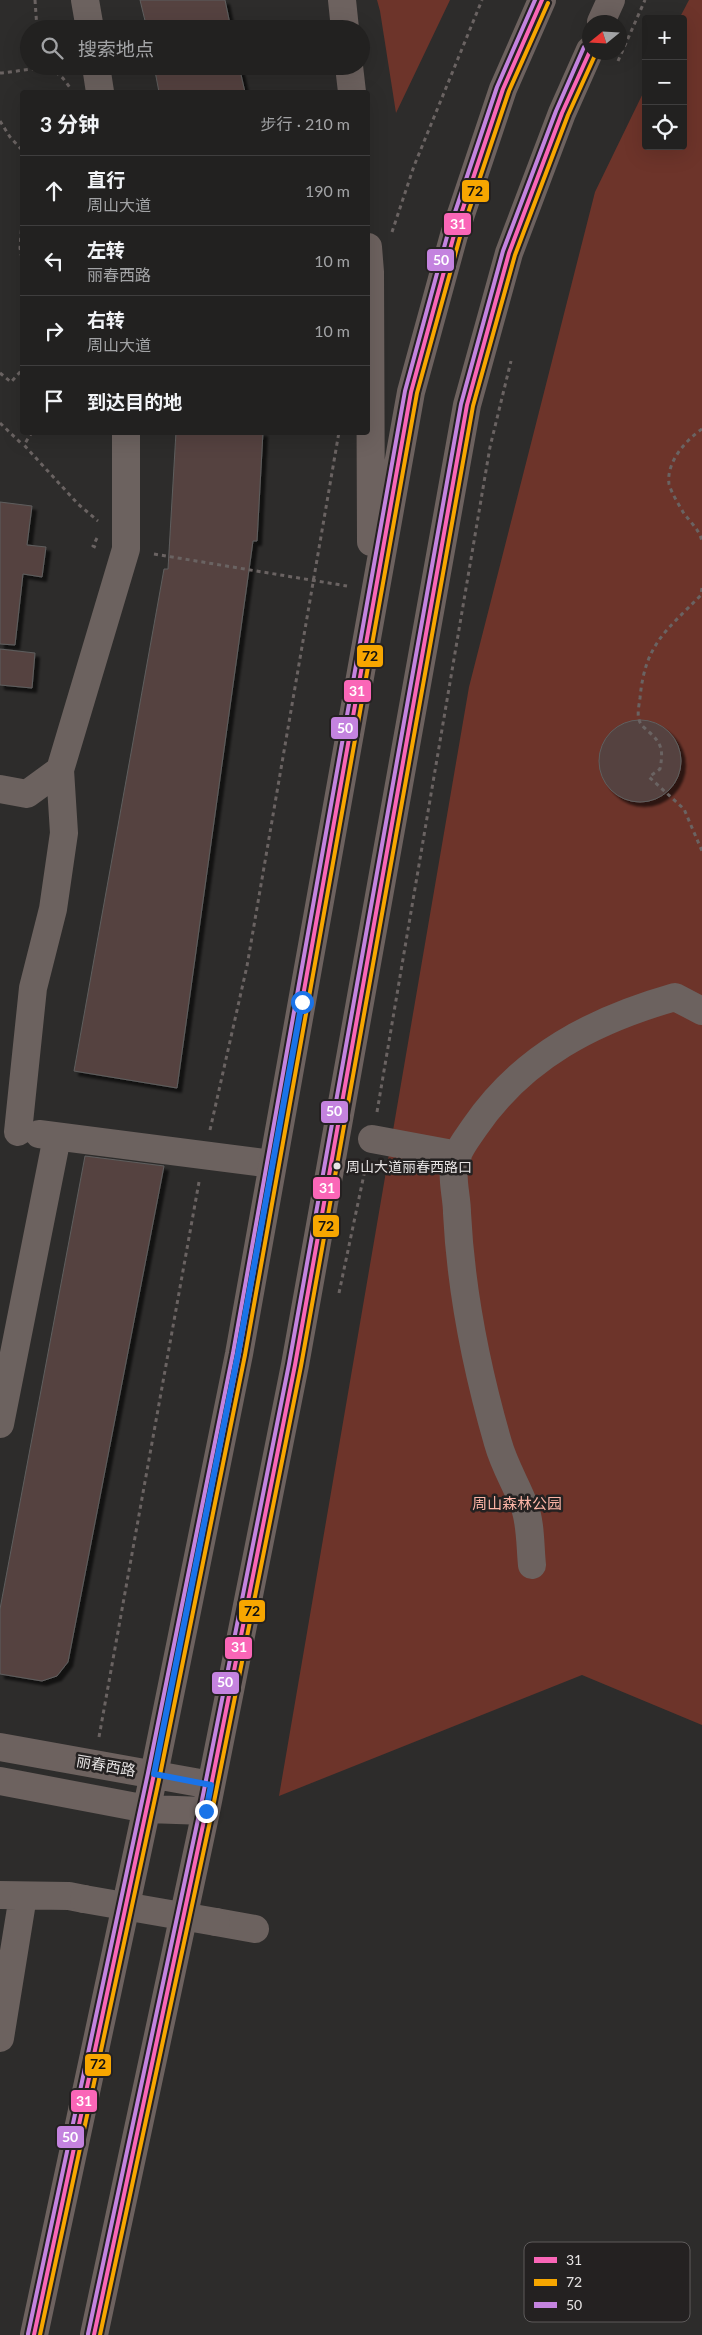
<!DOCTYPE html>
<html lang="zh">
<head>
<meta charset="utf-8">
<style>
	:root { --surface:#222120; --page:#2a2929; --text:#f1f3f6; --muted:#a2a3a5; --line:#3f3e3e }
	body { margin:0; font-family:Lato,"Noto Sans SC",sans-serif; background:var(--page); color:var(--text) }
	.controls { position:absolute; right:15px; top:15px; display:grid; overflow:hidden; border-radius:5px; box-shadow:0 5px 20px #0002 }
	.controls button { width:45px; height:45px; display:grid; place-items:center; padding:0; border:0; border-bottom:1px solid var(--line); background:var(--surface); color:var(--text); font:25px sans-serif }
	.compass { position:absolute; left:582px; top:15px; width:45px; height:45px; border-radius:50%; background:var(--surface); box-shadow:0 5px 20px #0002; rotate:252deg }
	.stop { position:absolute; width:15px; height:15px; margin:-11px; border:4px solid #1a73e8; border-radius:50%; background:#fff }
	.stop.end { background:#1a73e8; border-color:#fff; box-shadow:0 1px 5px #0008 }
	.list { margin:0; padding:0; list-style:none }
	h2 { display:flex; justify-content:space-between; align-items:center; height:65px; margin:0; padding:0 20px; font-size:21px }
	h2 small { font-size:16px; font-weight:400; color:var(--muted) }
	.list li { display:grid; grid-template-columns:32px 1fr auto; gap:15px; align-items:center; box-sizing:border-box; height:70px; padding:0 20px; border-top:1px solid var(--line) }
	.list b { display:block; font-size:19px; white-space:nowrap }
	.list p { margin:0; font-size:16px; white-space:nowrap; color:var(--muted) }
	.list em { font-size:16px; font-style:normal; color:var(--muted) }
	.icon { flex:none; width:28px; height:28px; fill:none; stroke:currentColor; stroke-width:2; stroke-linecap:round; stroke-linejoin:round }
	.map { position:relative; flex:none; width:702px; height:2335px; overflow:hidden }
	.search { position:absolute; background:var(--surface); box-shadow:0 5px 20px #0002; left:20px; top:20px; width:350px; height:55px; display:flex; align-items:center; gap:12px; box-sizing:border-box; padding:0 18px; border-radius:28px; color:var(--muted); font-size:19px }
	.panel { position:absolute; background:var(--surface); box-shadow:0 5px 20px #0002; left:20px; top:90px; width:350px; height:345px; border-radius:5px }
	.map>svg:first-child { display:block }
</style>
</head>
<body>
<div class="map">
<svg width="702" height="2335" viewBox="0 0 702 2335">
	<defs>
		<filter id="shadow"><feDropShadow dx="4.5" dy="4.5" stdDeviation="1" flood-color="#0009"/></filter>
	</defs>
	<rect width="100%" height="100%" fill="#2d2c2b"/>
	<path fill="#6d342a" d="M377 0H450L396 113 380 11Z
		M689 0H702V1725L582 1675 279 1796 469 687 595 192 646 87V146H683V19H679Z"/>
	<path fill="#544340" stroke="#5f5e5e" filter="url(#shadow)" d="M140 0H225L231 29H147Z
		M154 66H239L245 92H159Z
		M176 432H263L257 541H253L177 1088 74 1071 164 569H168Z
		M0 502 32 506 27 545 46 547 42 577 23 574 15 645 0 644Z
		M0 649 35 653 32 688 0 685Z
		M599 761a41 41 0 1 1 82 0a41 41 0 1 1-82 0Z
		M85 1156 164 1166 68 1662 57 1676 42 1681 0 1674V1609Z"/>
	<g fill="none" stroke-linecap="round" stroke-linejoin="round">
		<path stroke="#6a6362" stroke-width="3" stroke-dasharray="4 4" stroke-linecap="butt" d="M35 0 37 29
			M618 61 645 0
			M0 73C19 72 41 64 58 74 63 77 67 84 71 89
			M0 121 10 137 22 150
			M22 222 20 248 22 259
			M392 232 414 166 482 0
			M0 373 11 382 22 370
			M0 423 23 445
			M702 429C686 440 666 462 669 484 671 492 679 505 683 512 690 522 700 530 702 542
			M32 432 24 445 78 504 98 521
			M97 538 93 546 97 548
			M154 554 347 586
			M702 588 701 595C666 631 645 644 640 698 639 706 636 717 641 724 643 727 647 730 649 732 663 744 663 752 660 769L649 777 684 809 702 851
			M377 1112 490 447 511 361
			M210 1130 247 966 339 432
			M339 1293 366 1165
			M99 1737 199 1182"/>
		<path stroke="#6c625f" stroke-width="28" d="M85 0 90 29
			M96 66 100 92
			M0 789 27 794 60 770
			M18 1132 33 988 53 909 64 833 60 770 126 549V432
			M39 1134 272 1164
			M372 1139 458 1155
			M0 1424 57 1137
			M532 1565C530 1546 531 1523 524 1505 516 1484 504 1465 498 1443 476 1367 461 1292 457 1213 457 1198 452 1182 454 1167 455 1153 466 1140 474 1128 523 1056 594 1020 675 997L702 1011
			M0 1895 69 1896 84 1899
			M216 1922 255 1929
			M0 2038 23 1896"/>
		<path stroke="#6d625f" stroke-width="28" d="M342 0 345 29
			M601 22 611 0
			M349 66 352 92
			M368 247 370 272 371 542
			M0 1747 211 1785
			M0 1781 147 1809 206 1811
			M34 2335 154 1774 239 1354 411 392 454 235 503 89 542 0
			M94 2335 206 1811 295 1365 467 405 509 253 562 113 590 50"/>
		<path stroke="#6c625f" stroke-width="28" d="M84 1899 216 1922"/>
		<g stroke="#242121" stroke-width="8">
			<path id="bus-1" d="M34 2335 154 1774 239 1354 411 392 454 235 503 89 542 0
				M94 2335 206 1811 295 1365 467 405 509 253 562 113 590 51"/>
		</g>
		<g stroke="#242121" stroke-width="8">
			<path id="bus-2" d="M40 2335 160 1775 245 1355 417 393 460 237 509 91 548 3
				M100 2335 212 1812 301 1366 473 406 515 255 568 115 596 53"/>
		</g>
		<g stroke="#242121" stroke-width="8">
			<path id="bus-3" d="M28 2334 148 1773 233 1353 405 391 448 233 497 87 535 0
				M88 2334 200 1810 289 1364 461 404 503 251 556 111 584 47"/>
		</g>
		<use href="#bus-1" stroke="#fa66b7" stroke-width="4"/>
		<use href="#bus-2" stroke="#f7a600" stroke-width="4"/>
		<use href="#bus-3" stroke="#c483df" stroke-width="4"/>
	</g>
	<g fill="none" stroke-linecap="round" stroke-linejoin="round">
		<path stroke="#1a73e8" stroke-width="6" d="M206 1811 211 1785 154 1774 238 1354 302 1002"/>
	</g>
	<circle fill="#e6e3e3" stroke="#242121" stroke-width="2" cx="337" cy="1166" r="4.5"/>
	<g text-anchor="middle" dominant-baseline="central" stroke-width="5" stroke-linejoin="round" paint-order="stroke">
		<g font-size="14" fill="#e6e3e3" stroke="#242121" text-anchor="start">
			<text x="346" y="1166">周山大道丽春西路口</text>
		</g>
		<g font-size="15" fill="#fcb5a7" stroke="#242121">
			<text x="517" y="1503">周山森林公园</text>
		</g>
		<g font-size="15" fill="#e6e3e3" stroke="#242121">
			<text transform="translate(106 1765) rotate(10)">丽春西路</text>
		</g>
	</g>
	<rect x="524" y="2242" width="166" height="80" rx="8" fill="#242121" stroke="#5e5b5b" stroke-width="1"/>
	<rect x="534" y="2257" width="23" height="6" fill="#fa66b7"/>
	<rect x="534" y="2279" width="23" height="7" fill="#f7a600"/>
	<rect x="534" y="2302" width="23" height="6" fill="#c483df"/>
	<g font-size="14" fill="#e6e3e3">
		<text x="566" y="2265">31</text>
		<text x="566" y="2287">72</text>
		<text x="566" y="2310">50</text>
	</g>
	<g stroke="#242121" stroke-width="2">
		<rect x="461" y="179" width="29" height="24" rx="5" fill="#f7a600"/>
		<rect x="443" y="212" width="29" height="24" rx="5" fill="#fa66b7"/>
		<rect x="426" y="248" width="29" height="24" rx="5" fill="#c483df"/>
		<rect x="356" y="644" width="28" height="24" rx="5" fill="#f7a600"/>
		<rect x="343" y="679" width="29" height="24" rx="5" fill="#fa66b7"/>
		<rect x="330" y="716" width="29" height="24" rx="5" fill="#c483df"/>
		<rect x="320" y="1100" width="29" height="24" rx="5" fill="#c483df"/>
		<rect x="312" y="1176" width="29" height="24" rx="5" fill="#fa66b7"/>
		<rect x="312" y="1214" width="28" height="24" rx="5" fill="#f7a600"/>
		<rect x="238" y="1599" width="28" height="24" rx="5" fill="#f7a600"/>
		<rect x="224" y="1636" width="29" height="24" rx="5" fill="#fa66b7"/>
		<rect x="211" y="1671" width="29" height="24" rx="5" fill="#c483df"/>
		<rect x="84" y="2053" width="28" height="24" rx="5" fill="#f7a600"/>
		<rect x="70" y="2089" width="28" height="24" rx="5" fill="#fa66b7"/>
		<rect x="56" y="2125" width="29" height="24" rx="5" fill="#c483df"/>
	</g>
	<g font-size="14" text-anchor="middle" font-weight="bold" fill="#fff">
		<text x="458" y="229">31</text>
		<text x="441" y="265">50</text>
		<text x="357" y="696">31</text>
		<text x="345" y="733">50</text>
		<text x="334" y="1116">50</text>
		<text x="327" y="1193">31</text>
		<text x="239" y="1652">31</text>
		<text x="225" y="1687">50</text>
		<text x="84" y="2106">31</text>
		<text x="70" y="2142">50</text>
	</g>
	<g font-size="14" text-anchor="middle" font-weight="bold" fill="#111">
		<text x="475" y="196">72</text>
		<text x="370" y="661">72</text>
		<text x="326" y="1231">72</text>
		<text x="252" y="1616">72</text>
		<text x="98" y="2069">72</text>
	</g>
</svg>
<div class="controls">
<button>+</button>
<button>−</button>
<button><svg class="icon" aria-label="locate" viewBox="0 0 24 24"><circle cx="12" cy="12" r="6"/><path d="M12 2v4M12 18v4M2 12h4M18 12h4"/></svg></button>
</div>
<svg class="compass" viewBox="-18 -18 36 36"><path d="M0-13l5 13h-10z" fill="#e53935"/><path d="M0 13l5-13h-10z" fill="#a2a3a5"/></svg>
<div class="stop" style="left:302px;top:1002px"></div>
<div class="stop end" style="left:206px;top:1811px"></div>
<div class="search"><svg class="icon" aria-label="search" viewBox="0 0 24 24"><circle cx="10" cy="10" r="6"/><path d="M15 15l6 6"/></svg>搜索地点</div>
<section class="panel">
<h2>3 分钟<small>步行 · 210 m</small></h2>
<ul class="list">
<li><svg class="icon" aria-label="ahead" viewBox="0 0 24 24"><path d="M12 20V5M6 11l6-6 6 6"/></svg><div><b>直行</b><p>周山大道</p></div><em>190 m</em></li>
<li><svg class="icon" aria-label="left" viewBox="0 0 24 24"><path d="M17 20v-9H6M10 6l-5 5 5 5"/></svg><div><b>左转</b><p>丽春西路</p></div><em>10 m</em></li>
<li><svg class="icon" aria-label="right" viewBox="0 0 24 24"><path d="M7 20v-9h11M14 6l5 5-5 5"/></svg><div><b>右转</b><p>周山大道</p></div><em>10 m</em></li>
<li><svg class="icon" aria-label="arrive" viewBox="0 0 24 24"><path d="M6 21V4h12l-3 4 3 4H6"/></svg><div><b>到达目的地</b></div></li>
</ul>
</section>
</div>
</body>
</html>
